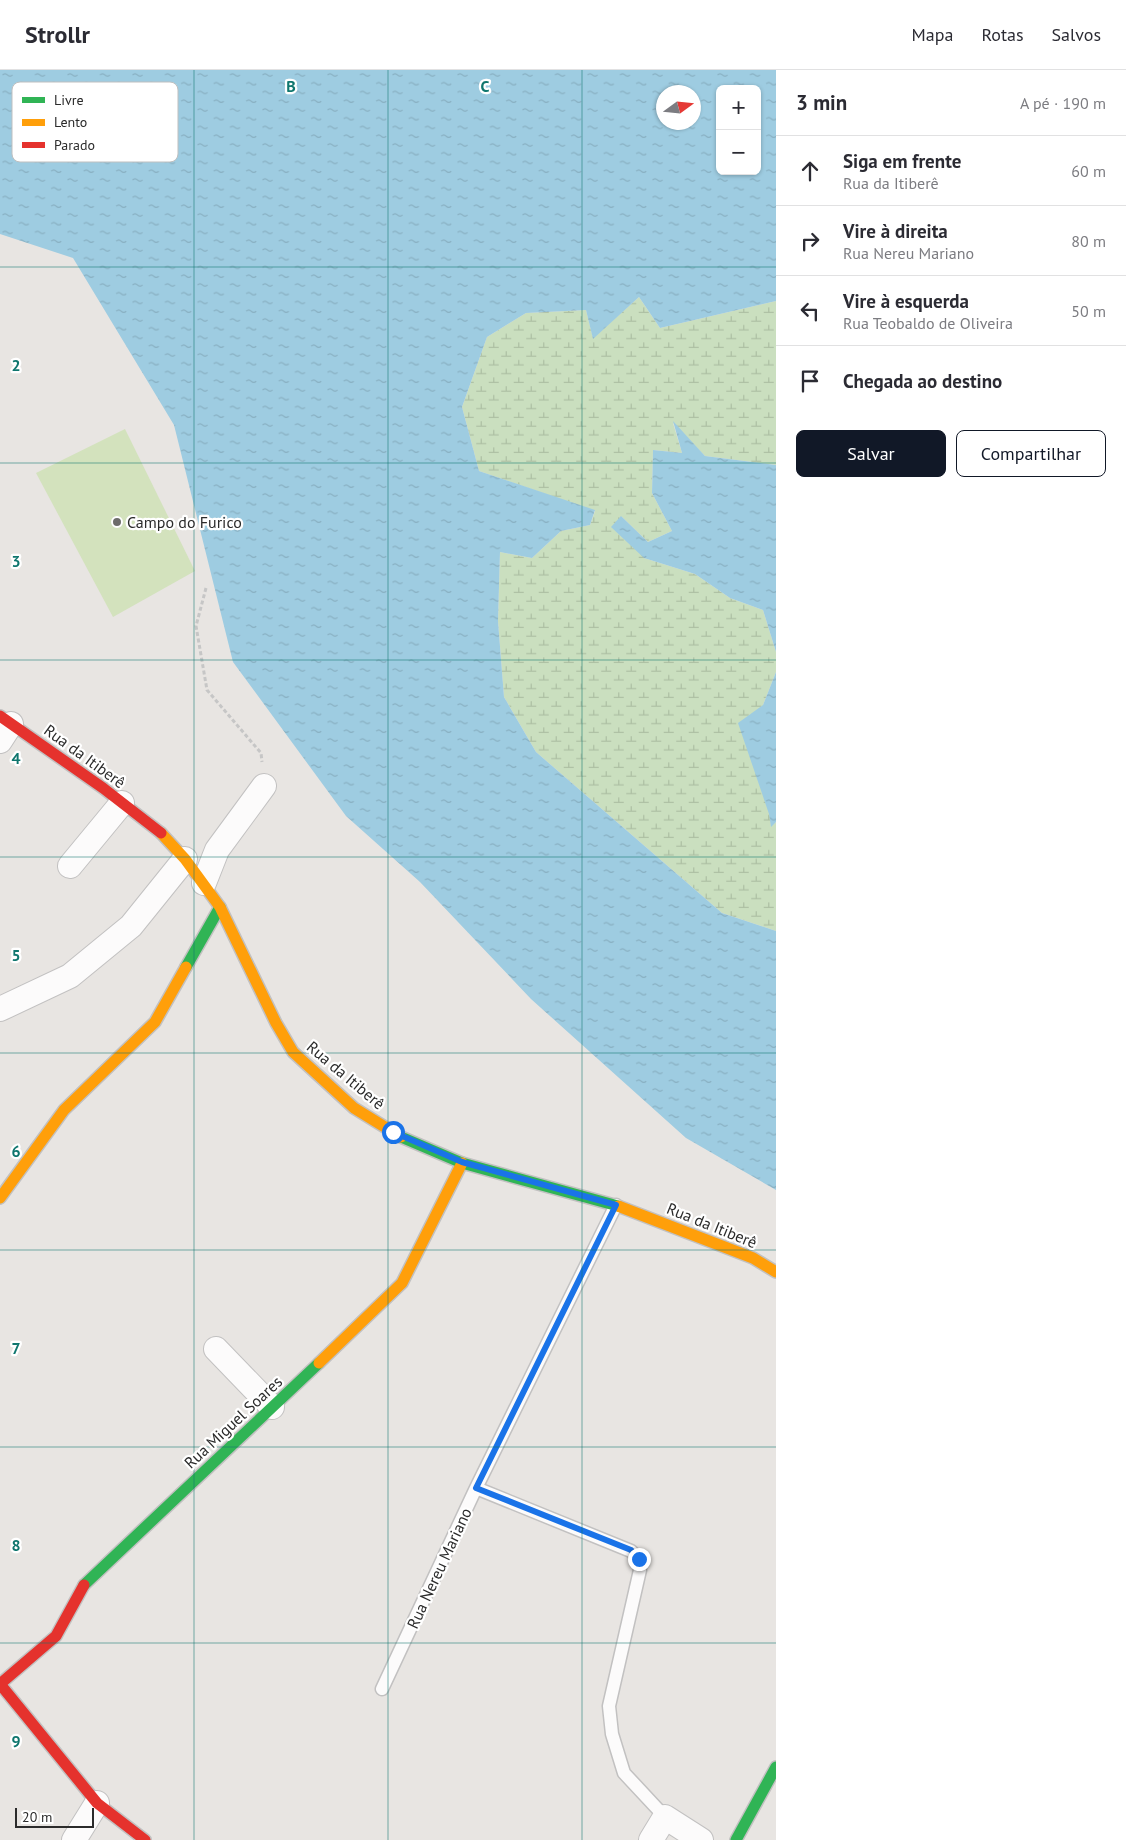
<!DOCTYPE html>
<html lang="pt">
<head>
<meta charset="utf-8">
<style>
	:root { --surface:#fff; --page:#f2f2f3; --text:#2b2b33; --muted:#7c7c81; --line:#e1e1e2; --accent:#111827 }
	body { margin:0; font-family:"PT Sans",sans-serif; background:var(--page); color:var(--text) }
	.controls { position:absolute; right:15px; top:15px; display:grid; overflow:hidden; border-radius:8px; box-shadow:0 1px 4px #0004 }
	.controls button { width:45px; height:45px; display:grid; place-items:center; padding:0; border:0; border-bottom:1px solid var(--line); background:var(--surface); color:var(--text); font:25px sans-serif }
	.compass { position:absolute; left:656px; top:15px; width:45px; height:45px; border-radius:50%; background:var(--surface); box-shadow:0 1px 4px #0004; rotate:75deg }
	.scale { position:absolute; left:15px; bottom:12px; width:79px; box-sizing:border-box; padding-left:5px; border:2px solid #2b2b2b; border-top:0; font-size:14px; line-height:18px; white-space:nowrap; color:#2b2b2b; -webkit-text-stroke:4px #fff; paint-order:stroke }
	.stop { position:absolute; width:15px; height:15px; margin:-11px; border:4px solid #1a73e8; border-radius:50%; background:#fff }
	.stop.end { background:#1a73e8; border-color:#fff; box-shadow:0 1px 5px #0008 }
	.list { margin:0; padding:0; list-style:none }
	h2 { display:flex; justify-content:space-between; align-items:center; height:65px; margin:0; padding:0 20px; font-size:21px }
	h2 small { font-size:16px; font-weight:400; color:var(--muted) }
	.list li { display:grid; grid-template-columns:32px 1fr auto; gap:15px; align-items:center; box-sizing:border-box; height:70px; padding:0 20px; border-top:1px solid var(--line) }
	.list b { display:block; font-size:19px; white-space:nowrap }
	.list p { margin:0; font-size:16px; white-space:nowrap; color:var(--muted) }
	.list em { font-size:16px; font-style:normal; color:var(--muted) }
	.actions { display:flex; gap:10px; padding:15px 20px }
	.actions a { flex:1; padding:11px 0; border:1px solid var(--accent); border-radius:8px; text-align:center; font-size:18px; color:var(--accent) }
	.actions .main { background:var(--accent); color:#fff }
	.icon { flex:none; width:28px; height:28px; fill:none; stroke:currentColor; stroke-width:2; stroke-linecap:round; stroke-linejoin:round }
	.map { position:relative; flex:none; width:776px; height:1770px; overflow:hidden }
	header { display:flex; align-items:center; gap:30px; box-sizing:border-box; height:70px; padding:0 25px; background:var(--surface); border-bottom:1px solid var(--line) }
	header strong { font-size:24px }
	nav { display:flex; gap:28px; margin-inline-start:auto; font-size:18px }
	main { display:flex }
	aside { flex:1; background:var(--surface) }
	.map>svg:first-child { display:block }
</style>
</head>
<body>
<header>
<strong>Strollr</strong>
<nav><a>Mapa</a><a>Rotas</a><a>Salvos</a></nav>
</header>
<main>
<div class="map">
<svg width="776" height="1770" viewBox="0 0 776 1770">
	<defs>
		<pattern id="wetland-marsh" width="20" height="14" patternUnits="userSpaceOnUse" patternTransform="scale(1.25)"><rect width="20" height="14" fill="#cadfbf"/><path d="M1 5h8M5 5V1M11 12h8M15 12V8" fill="none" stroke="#aec0a4"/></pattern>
		<pattern id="water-ripples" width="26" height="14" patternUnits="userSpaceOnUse" patternTransform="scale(1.25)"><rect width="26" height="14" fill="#9ecce1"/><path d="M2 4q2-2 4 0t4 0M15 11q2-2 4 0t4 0" fill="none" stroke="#88afc1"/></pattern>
	</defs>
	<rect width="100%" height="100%" fill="#e8e5e2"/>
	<path fill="url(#wetland-marsh)" d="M639 227 660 258 776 231V395L705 386 673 353 682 383 653 380 652 423 672 461 648 472 621 446 644 488 695 504 730 528 763 540 776 582V602L763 635 771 756 776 752V861L722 843 536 682 504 627 498 551 500 482 532 488 561 461 590 455 595 441 479 401 462 337 487 267 526 243 586 240 593 268Z"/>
	<path fill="#d3e2bd" d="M125 359 195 501 113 547 36 403Z"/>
	<path fill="url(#water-ripples)" fill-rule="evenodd" d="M0 0H776V231L660 258 639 227 593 269 586 240 526 243 487 267 462 337 479 401 595 440 590 455 561 461 532 488 500 482 498 551 504 627 536 682 722 843 776 861V1120L686 1068 531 929 420 812 346 746 233 592 174 355 73 188 0 164ZM720 19H757V101H720ZM694 22V52H664V22Z
		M673 351 705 386 776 395V582L763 540 730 528 695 504 644 488 611 457 621 446 648 472 672 461 652 423 653 380 682 383Z
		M776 602V752L771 757 769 744 738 653 763 635Z"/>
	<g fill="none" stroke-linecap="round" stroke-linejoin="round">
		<g stroke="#c2c1c1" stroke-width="15">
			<path id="lane" d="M476 1418 631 1481 639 1489 640 1500 609 1636 612 1664 624 1703 665 1747
				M382 1619 476 1418 616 1135"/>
		</g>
		<g stroke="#c2c1c1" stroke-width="26">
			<path id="street" d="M0 671 11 654
				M70 796 122 733
				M204 813 217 780 264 716
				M0 939 70 906 131 856 185 789
				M216 1279 272 1337
				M74 1770 97 1733
				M651 1770 665 1747 701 1770"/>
		</g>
		<g stroke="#c2c1c1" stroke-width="14">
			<path id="fast" d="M186 897 220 837
				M401 1067 462 1093 618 1136
				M84 1515 319 1293
				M736 1770 776 1697"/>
		</g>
		<g stroke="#c2c1c1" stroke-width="14">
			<path id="slow" d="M161 763 185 789 220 837 276 953 293 982 354 1038 401 1067
				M0 1128 64 1040 155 952 186 897
				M618 1136 753 1188 776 1202
				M319 1293 402 1213 462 1093"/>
		</g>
		<g stroke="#c2c1c1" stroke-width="14">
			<path id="jam" d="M0 646 103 718 161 763
				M84 1515 56 1566 0 1614 97 1733 145 1770"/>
		</g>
		<path stroke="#c6c6c6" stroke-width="3" stroke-dasharray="4 2.5" stroke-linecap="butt" d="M206 518 196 556 207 620 261 683 262 692"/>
		<use href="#lane" stroke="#fcfbfb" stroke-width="12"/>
		<use href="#street" stroke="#fcfbfb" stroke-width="24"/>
		<use href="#fast" stroke="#30b455" stroke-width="11"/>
		<use href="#slow" stroke="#ff9f0a" stroke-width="11"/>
		<use href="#jam" stroke="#e5322d" stroke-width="11"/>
	</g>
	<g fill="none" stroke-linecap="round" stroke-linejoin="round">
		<path stroke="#1a73e8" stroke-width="6" d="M393 1062 462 1092 616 1135 476 1418 631 1480 639 1489"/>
	</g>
	<path fill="none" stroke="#0f766e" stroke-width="1" stroke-opacity="0.55" d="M194 0V1770M388 0V1770M582 0V1770M0 197H776M0 393H776M0 590H776M0 787H776M0 983H776M0 1180H776M0 1377H776M0 1573H776"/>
	<circle fill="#6d6c6b" stroke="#fff" stroke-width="2" cx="117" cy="452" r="5"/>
	<g text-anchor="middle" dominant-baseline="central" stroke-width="4.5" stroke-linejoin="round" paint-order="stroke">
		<g font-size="16" fill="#2b2b2b" stroke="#fff" text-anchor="start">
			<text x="127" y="452">Campo do Furico</text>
		</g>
		<g font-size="16" fill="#2b2b2b" stroke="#fff">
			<text transform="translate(85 686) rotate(36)">Rua da Itiberê</text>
			<text transform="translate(346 1005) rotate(40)">Rua da Itiberê</text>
			<text transform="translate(712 1155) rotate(22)">Rua da Itiberê</text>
			<text transform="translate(233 1352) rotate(-43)">Rua Miguel Soares</text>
			<text transform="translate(439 1498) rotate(-65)">Rua Nereu Mariano</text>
		</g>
	</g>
	<rect x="12" y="12" width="166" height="80" rx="8" fill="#fff" stroke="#bfbfbf" stroke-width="1"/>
	<rect x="22" y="27" width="23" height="6" fill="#30b455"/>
	<rect x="22" y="49" width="23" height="7" fill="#ff9f0a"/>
	<rect x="22" y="72" width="23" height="6" fill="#e5322d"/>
	<g font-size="14" fill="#2b2b2b">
		<text x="54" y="35">Livre</text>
		<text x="54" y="57">Lento</text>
		<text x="54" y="80">Parado</text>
	</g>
	<g font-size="16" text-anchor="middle" font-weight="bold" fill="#0f766e" stroke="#fff" stroke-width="4.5" stroke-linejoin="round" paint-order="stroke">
		<text x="291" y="22">B</text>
		<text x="485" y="22">C</text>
		<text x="16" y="301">2</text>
		<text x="16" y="497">3</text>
		<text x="16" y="694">4</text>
		<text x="16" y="891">5</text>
		<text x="16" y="1087">6</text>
		<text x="16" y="1284">7</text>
		<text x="16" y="1481">8</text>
		<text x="16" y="1677">9</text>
	</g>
</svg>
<div class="controls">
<button>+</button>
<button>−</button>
</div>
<svg class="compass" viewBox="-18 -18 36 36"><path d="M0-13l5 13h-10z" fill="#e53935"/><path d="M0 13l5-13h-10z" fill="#7c7c81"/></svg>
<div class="scale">20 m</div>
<div class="stop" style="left:393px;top:1062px"></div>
<div class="stop end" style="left:639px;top:1489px"></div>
</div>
<aside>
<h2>3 min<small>A pé · 190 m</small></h2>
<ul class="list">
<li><svg class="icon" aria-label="ahead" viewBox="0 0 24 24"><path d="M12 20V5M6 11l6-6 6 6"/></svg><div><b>Siga em frente</b><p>Rua da Itiberê</p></div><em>60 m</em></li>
<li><svg class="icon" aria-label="right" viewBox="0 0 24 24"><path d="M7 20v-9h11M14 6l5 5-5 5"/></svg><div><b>Vire à direita</b><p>Rua Nereu Mariano</p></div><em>80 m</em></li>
<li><svg class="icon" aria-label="left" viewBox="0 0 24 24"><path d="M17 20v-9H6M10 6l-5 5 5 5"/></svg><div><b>Vire à esquerda</b><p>Rua Teobaldo de Oliveira</p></div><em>50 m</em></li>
<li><svg class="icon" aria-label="arrive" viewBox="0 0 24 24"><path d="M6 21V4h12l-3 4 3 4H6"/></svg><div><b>Chegada ao destino</b></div></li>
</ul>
<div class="actions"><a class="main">Salvar</a><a>Compartilhar</a></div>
</aside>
</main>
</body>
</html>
